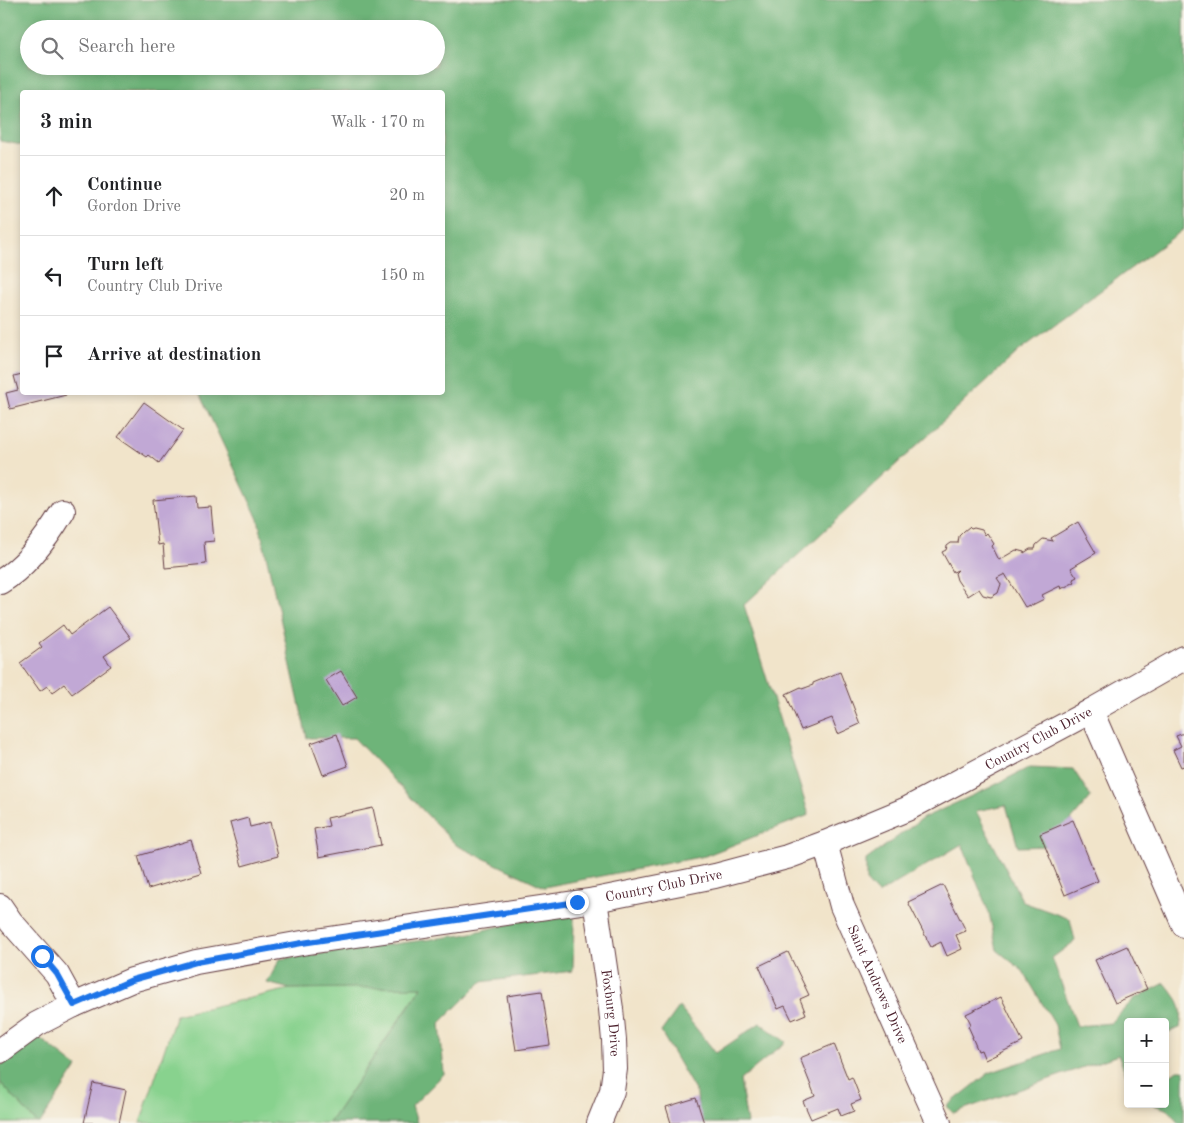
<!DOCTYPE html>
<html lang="en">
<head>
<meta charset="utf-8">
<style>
	:root { --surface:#fff; --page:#f6f6f6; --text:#202124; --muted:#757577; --line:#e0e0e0 }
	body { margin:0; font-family:"Old Standard TT",serif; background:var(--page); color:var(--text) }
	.controls { position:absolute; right:15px; bottom:15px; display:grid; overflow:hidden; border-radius:5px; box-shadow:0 2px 8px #0003 }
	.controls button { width:45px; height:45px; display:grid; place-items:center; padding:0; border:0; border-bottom:1px solid var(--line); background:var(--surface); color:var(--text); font:25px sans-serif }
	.stop { position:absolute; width:15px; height:15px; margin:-11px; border:4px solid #1a73e8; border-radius:50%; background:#fff }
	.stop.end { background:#1a73e8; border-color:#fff; box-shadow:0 1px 5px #0008 }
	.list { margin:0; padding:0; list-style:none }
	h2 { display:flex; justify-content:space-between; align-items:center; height:65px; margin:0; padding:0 20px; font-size:21px }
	h2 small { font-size:16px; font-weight:400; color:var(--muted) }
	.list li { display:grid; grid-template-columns:32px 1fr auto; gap:15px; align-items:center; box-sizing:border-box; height:80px; padding:0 20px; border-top:1px solid var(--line) }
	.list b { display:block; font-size:19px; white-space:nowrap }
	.list p { margin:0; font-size:16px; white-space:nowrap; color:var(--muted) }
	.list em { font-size:16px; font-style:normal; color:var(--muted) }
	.icon { flex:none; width:28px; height:28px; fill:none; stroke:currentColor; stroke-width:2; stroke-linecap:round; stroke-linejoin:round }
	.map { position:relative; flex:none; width:1184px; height:1123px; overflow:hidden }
	.search { position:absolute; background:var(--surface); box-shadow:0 2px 8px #0003; left:20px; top:20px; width:425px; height:55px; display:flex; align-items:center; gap:12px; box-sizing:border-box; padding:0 18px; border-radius:28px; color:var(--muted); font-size:19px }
	.panel { position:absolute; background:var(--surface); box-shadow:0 2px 8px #0003; left:20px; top:90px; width:425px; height:305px; border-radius:5px }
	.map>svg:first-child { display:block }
</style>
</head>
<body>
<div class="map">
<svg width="1184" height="1123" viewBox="0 0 1184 1123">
	<rect width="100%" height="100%" fill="#f7f3e8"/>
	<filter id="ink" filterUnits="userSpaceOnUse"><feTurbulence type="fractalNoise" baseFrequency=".02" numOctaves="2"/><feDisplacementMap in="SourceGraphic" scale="10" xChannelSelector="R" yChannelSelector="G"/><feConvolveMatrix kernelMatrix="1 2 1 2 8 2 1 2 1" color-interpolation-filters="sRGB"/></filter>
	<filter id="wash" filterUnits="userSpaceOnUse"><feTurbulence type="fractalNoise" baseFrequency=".0096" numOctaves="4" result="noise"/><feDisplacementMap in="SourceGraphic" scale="20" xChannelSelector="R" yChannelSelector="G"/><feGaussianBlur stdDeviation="1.12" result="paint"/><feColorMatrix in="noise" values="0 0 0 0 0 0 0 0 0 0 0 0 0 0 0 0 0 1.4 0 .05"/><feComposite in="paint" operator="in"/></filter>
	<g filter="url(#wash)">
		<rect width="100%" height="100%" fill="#f1e4ca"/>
		<path fill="#88d28e" stroke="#69785c" d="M422 986 329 1123H140L176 1015 290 989Z
			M0 1082 37 1123H0Z"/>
		<path fill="#6eb479" stroke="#5c6a52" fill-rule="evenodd" d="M0 0H1184V229L1019 351 744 605 809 815 705 856 544 887 456 845 354 738H307L258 519 199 393 442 392V92H22V145L0 141ZM29 29H436V66H29Z
			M1030 767 1073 769 1091 797 1049 846 1018 847 1006 805 976 811 1023 902 1070 919 1075 941 1052 958 1077 1026 1111 1023 1134 999 1165 983C1179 1001 1184 1004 1180 1028L1165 1033V1022H1128V1079L1118 1055 953 1113 947 1106 989 1073 1060 1049 1055 1025 1023 971 997 950 989 913 962 844 878 894 866 881V860L923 818 989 788Z
			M574 916 573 971 481 982 440 1023 444 1074 412 1106 417 1123H329L422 987 290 989 267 983 280 959 463 935 526 920Z
			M679 1007 716 1053 760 1023 786 1042 740 1080 747 1123H699L697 1094 661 1032Z
			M37 1036 77 1067 40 1123H37L0 1082V1066Z
			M1177 1070H1184V1123H1178L1169 1110 1151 1104H1165V1079Z"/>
		<g id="blocks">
			<path fill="#c1a8d5" d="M22 374V392H65L66 395 10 409 6 393 18 390 14 376Z
				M144 402 183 430 159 463 149 455 147 457 118 437Z
				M196 496 197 508 211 507 214 541 204 542 206 564 165 568 163 544 158 545 153 500Z
				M1078 522 1096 553 1071 568 1077 577 1073 579 1075 582 1061 589 1060 586 1042 595 1044 599 1030 606 1029 605 1025 607 1005 574 997 578 1001 584 998 593 991 597 983 595 979 589 968 596 957 580 955 573 958 570 953 572 942 552 946 550 947 546 951 543H958L959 536 964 531 969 527 971 529 974 528 982 530 985 535 987 533 994 544 992 546 999 560 1016 550 1024 552V553L1030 549H1035L1036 545 1043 539 1053 541 1051 538Z
				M108 607 131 638 104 656 111 666 72 694 64 684 52 693 47 686 40 691 20 663 42 647 39 643 63 625 70 635Z
				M341 671 357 697 342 706 326 680Z
				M840 672 860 724 838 734 832 718 801 730 786 694 801 687 802 689 813 685V683Z
				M1184 733V766L1181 767 1173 750 1181 746 1176 736Z
				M337 734 348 766 323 775 311 743Z
				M373 808 381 845 319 857 314 829 329 826 327 818Z
				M248 818 250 827 270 822 278 856 242 866 230 823Z
				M1073 820 1098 881 1065 895 1040 834Z
				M191 840 201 873 148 889 138 856Z
				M943 885 966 931 956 935 962 949 947 956 941 942 931 947 908 902Z
				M1127 946 1147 989 1115 1003 1095 960Z
				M788 952 809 995 800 999 806 1014 792 1020 785 1006 778 1009 759 966Z
				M542 991 550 1045 516 1050 507 996Z
				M1001 997 1023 1042 985 1060 981 1050 978 1051 972 1037H973L968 1026 971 1024 966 1014Z
				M834 1044 848 1079 852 1077 861 1100 851 1104 854 1111 841 1116 838 1108 811 1119 803 1101 815 1096 800 1058Z
				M93 1083 126 1090 119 1123H84Z
				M696 1098 704 1123H671L666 1107Z"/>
		</g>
	</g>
	<g filter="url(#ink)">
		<use href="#blocks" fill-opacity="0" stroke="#633d43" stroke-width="1"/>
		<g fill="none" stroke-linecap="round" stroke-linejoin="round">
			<g stroke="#633d43" stroke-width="26">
				<g id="minor">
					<path d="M0 582C27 566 47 538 63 511"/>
					<path d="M1091 711 1184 925"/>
					<path id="s1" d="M825 843 842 906 939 1123"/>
					<path id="s2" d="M595 900 611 1009 614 1040 615 1069 612 1091 599 1123"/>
					<path d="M0 906 11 922 57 974 74 1005"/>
					<path id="s3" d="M0 1051 37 1024 74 1005 132 980 196 962 302 943 595 900 715 876 787 857 825 843 907 809 1091 711 1184 658"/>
				</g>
			</g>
			<use href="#minor" stroke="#fff" stroke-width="24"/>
		</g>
	</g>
	<g fill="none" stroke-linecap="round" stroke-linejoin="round" filter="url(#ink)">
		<path stroke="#1a73e8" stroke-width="6" d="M42 956 57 974 74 1005 132 980 196 962 302 943 577 902"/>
	</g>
	<g text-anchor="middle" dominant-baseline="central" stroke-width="4.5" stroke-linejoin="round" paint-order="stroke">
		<g font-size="14" fill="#4a1f2b" stroke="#f7f3e8">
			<text stroke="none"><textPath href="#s3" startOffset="1096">Country Club Drive</textPath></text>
			<text stroke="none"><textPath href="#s3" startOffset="691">Country Club Drive</textPath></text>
			<text stroke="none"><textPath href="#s1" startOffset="151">Saint Andrews Drive</textPath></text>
			<text stroke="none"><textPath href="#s2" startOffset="114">Foxburg Drive</textPath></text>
		</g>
	</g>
</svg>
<div class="controls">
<button>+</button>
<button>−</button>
</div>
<div class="stop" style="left:42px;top:956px"></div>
<div class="stop end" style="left:577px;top:902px"></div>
<div class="search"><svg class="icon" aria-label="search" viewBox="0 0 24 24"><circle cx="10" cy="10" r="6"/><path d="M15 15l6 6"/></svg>Search here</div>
<section class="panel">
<h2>3 min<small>Walk · 170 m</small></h2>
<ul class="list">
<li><svg class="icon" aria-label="ahead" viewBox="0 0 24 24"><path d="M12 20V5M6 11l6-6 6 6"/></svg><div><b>Continue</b><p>Gordon Drive</p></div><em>20 m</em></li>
<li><svg class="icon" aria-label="left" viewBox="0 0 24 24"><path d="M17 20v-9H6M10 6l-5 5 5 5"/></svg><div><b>Turn left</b><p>Country Club Drive</p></div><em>150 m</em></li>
<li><svg class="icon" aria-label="arrive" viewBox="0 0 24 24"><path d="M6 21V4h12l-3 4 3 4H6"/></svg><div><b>Arrive at destination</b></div></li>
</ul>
</section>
</div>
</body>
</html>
